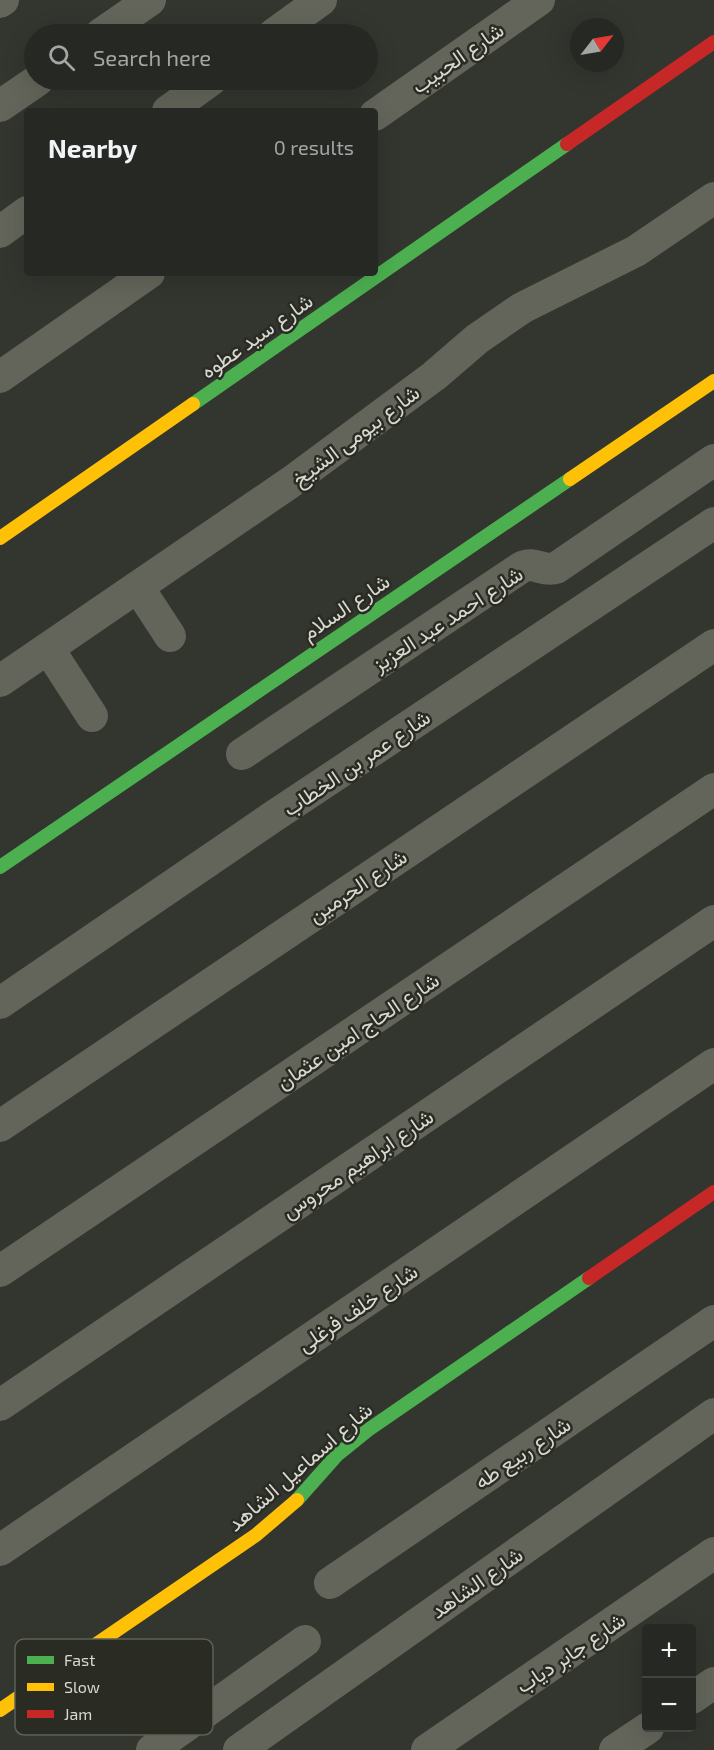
<!DOCTYPE html>
<html lang="en">
<head>
<meta charset="utf-8">
<style>
	:root { --surface:#262823; --page:#323430; --text:#f1f3f6; --muted:#a4a6a6; --line:#424441 }
	body { margin:0; font-family:"Exo 2",Vazirmatn,sans-serif; background:var(--page); color:var(--text) }
	.controls { position:absolute; right:18px; bottom:18px; display:grid; overflow:hidden; border-radius:6px; box-shadow:0 6px 24px #0002 }
	.controls button { width:54px; height:54px; display:grid; place-items:center; padding:0; border:0; border-bottom:2px solid var(--line); background:var(--surface); color:var(--text); font:30px sans-serif }
	.compass { position:absolute; left:570px; top:18px; width:54px; height:54px; border-radius:50%; background:var(--surface); box-shadow:0 6px 24px #0002; rotate:59deg }
	.list { margin:0; padding:0; list-style:none }
	h2 { display:flex; justify-content:space-between; align-items:center; height:78px; margin:0; padding:0 24px; font-size:26px }
	h2 small { font-size:20px; font-weight:400; color:var(--muted) }
	.icon { flex:none; width:33px; height:33px; fill:none; stroke:currentColor; stroke-width:2; stroke-linecap:round; stroke-linejoin:round }
	.map { position:relative; flex:none; width:714px; height:1750px; overflow:hidden }
	.search { position:absolute; background:var(--surface); box-shadow:0 6px 24px #0002; left:24px; top:24px; width:354px; height:66px; display:flex; align-items:center; gap:15px; box-sizing:border-box; padding:0 21px; border-radius:33px; color:var(--muted); font-size:22px }
	.panel { position:absolute; background:var(--surface); box-shadow:0 6px 24px #0002; left:24px; top:108px; width:354px; height:168px; border-radius:6px }
	.map>svg:first-child { display:block }
</style>
</head>
<body>
<div class="map">
<svg width="714" height="1750" viewBox="0 0 714 1750">
	<rect width="100%" height="100%" fill="#33352f"/>
	<g fill="none" stroke-linecap="round" stroke-linejoin="round">
		<path stroke="#63655a" stroke-width="32" d="M0 2 3 0
			M101 34 150 0
			M274 34 321 0
			M0 106 38 80
			M168 111 211 80
			M375 115 539 0
			M0 232 27 212
			M0 377 149 273
			M138 587 170 636
			M48 648 92 716
			M0 681 291 482 434 376 477 339 522 308 636 251 714 198
			M242 754 522 567C534 561 543 572 556 568L714 460
			M0 1003 274 816 714 523
			M0 1126 714 645
			M0 1271 714 789
			M0 1405 714 921
			M0 1550 714 1064
			M330 1583 714 1321
			M692 1698 714 1683
			M152 1750 305 1641
			M239 1750 714 1414
			M427 1750 714 1553
			M615 1750 648 1728"/>
		<path stroke="#4caf50" stroke-width="14" d="M193 404 567 144
			M0 867 570 479
			M297 1500 337 1455 368 1430 589 1278"/>
		<path stroke="#ffc107" stroke-width="14" d="M570 479 714 381
			M0 538 193 404
			M0 1710 256 1535 297 1500"/>
		<path stroke="#c62828" stroke-width="14" d="M567 144 714 42
			M589 1278 714 1192"/>
	</g>
	<g text-anchor="middle" dominant-baseline="central" stroke-width="5" stroke-linejoin="round" paint-order="stroke">
		<g font-size="21" fill="#d8d9d3" stroke="#2a2c23">
			<text transform="translate(457 57) rotate(-35)">شارع الحبيب</text>
			<text transform="translate(256 335) rotate(-35)">شارع سيد عطوه</text>
			<text transform="translate(355 435) rotate(-37)">شارع بيومى الشيخ</text>
			<text transform="translate(345 606) rotate(-34)">شارع السلام</text>
			<text transform="translate(447 618) rotate(-33)">شارع احمد عبد العزيز</text>
			<text transform="translate(356 762) rotate(-34)">شارع عمر بن الخطاب</text>
			<text transform="translate(357 885) rotate(-34)">شارع الحرمين</text>
			<text transform="translate(357 1030) rotate(-34)">شارع الحاج امين عثمان</text>
			<text transform="translate(357 1163) rotate(-34)">شارع ابراهيم محروس</text>
			<text transform="translate(357 1307) rotate(-34)">شارع خلف فرغلى</text>
			<text transform="translate(522 1452) rotate(-34)">شارع ربيع طه</text>
			<text transform="translate(299 1466) rotate(-41)">شارع اسماعيل الشاهد</text>
			<text transform="translate(476 1582) rotate(-35)">شارع الشاهد</text>
			<text transform="translate(570 1652) rotate(-34)">شارع جابر دياب</text>
		</g>
	</g>
	<rect x="15" y="1639" width="198" height="96" rx="9" fill="#2a2c23" stroke="#5e6058" stroke-width="1.5"/>
	<rect x="27" y="1656" width="27" height="8" fill="#4caf50"/>
	<rect x="27" y="1683" width="27" height="8" fill="#ffc107"/>
	<rect x="27" y="1710" width="27" height="8" fill="#c62828"/>
	<g font-size="16" fill="#d8d9d3">
		<text x="64" y="1666">Fast</text>
		<text x="64" y="1693">Slow</text>
		<text x="64" y="1720">Jam</text>
	</g>
</svg>
<div class="controls">
<button>+</button>
<button>−</button>
</div>
<svg class="compass" viewBox="-18 -18 36 36"><path d="M0-13l5 13h-10z" fill="#e53935"/><path d="M0 13l5-13h-10z" fill="#a4a6a6"/></svg>
<div class="search"><svg class="icon" aria-label="search" viewBox="0 0 24 24"><circle cx="10" cy="10" r="6"/><path d="M15 15l6 6"/></svg>Search here</div>
<section class="panel">
<h2>Nearby<small>0 results</small></h2>
<ul class="list">
</ul>
</section>
</div>
</body>
</html>
